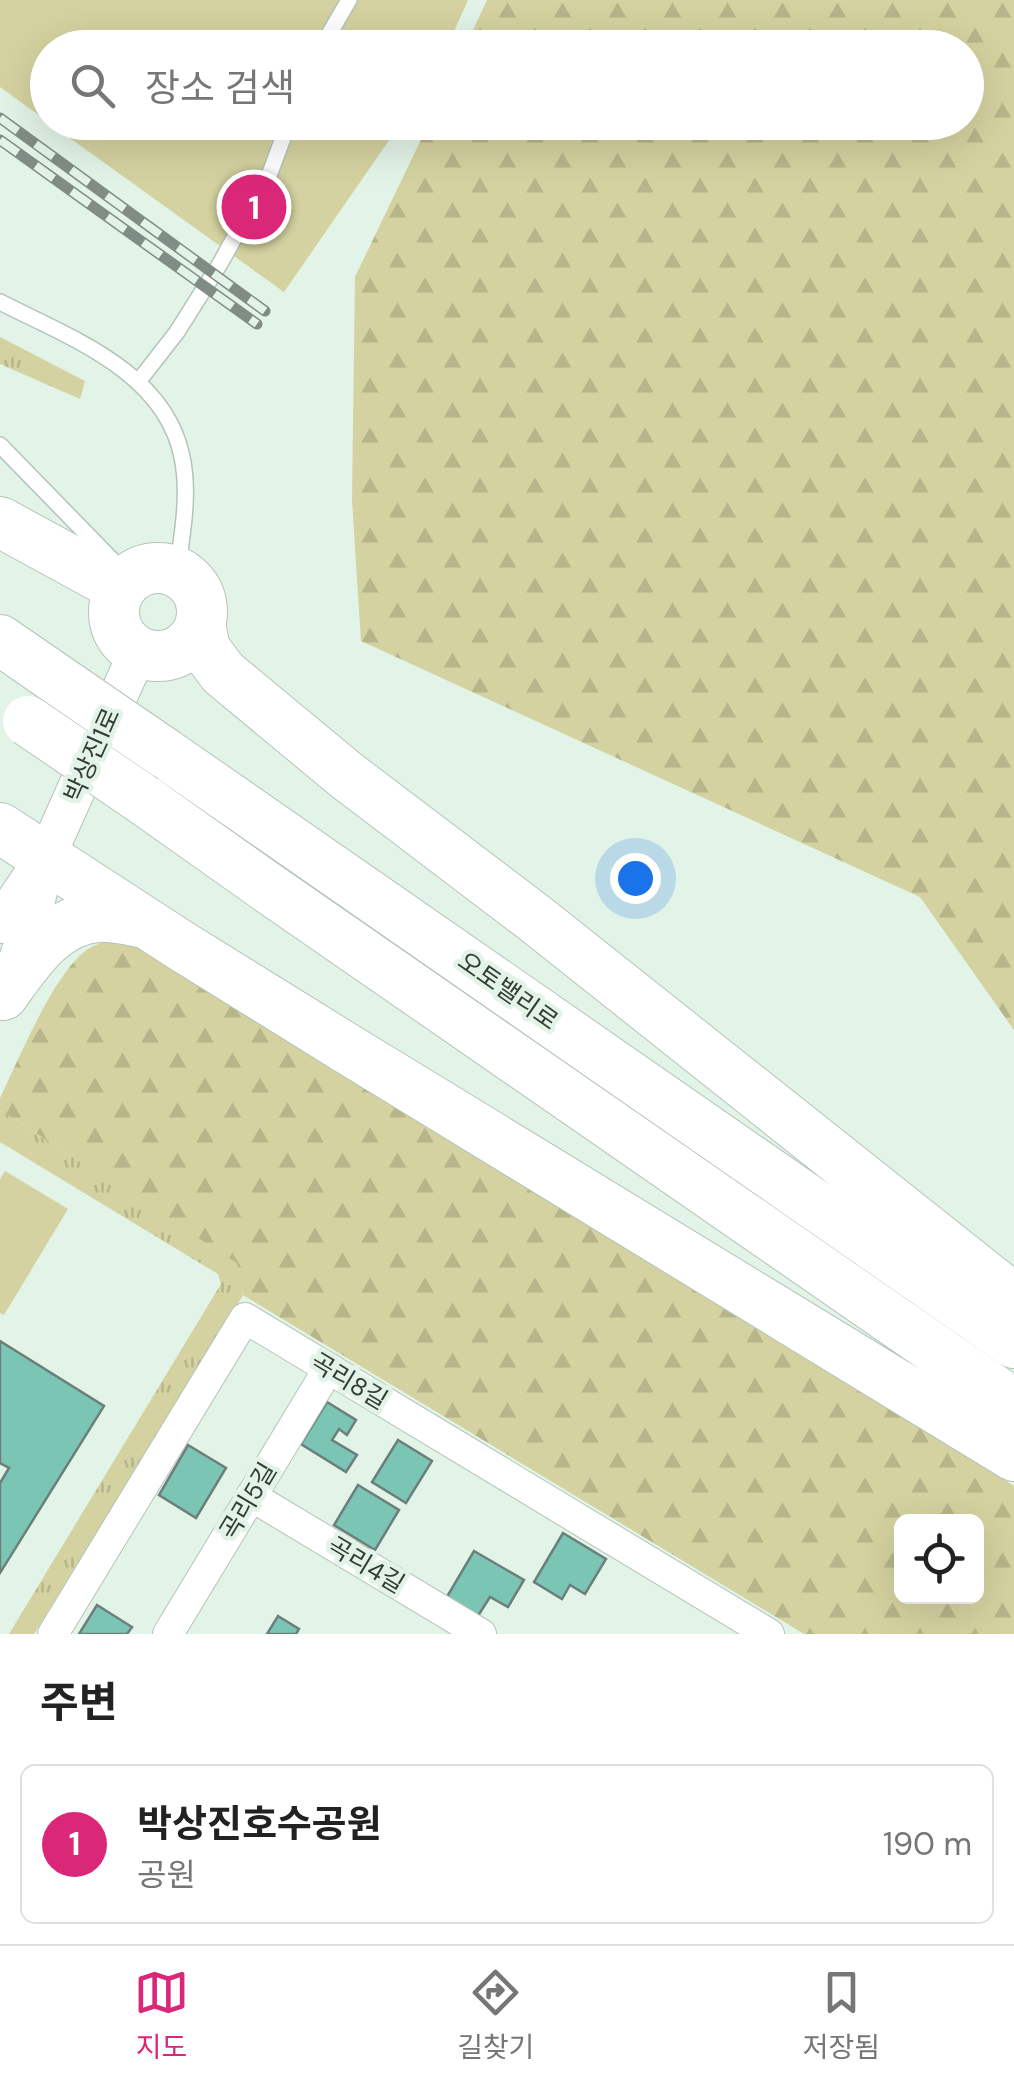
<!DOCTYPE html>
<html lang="ko">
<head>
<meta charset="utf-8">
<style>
	:root { --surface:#fff; --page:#f6f6f6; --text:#222; --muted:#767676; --line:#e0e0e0; --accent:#db2777 }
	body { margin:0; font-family:"DM Sans","Noto Sans KR",sans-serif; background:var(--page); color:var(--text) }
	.controls { position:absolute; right:30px; bottom:30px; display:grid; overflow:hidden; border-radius:15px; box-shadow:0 10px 40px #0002 }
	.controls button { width:90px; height:90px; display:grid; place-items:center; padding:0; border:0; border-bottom:2px solid var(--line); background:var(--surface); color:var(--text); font:50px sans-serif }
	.you { position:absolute; left:635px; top:878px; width:35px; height:35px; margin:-25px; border:8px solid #fff; border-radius:50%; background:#1a73e8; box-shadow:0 0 0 15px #1a73e833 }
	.badge { display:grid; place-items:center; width:65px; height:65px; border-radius:50%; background:var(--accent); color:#fff; font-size:32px; font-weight:700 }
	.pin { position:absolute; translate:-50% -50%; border:5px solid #fff; box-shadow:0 2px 10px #0006 }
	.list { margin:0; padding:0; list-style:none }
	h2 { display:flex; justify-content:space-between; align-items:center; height:130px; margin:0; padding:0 40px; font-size:42px }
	h2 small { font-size:32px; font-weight:400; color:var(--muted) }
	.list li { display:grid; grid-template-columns:65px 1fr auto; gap:30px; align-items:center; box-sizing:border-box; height:160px; margin:0 20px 20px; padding:0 20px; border:2px solid var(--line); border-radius:15px }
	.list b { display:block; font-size:38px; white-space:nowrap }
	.list p { margin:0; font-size:32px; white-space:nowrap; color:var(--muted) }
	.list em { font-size:32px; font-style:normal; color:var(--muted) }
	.icon { flex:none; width:55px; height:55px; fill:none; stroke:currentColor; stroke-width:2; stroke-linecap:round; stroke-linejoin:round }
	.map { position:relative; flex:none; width:1014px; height:1634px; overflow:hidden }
	.search { position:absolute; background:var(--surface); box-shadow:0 10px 40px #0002; left:30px; right:30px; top:30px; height:110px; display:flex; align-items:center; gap:25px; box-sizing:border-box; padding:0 35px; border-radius:55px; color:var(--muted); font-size:38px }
	.sheet { height:310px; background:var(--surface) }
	nav { display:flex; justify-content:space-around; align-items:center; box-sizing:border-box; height:140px; border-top:2px solid var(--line); background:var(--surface); font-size:28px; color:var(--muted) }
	nav a { display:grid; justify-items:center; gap:5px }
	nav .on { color:var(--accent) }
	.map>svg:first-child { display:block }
</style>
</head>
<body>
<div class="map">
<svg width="1014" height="1634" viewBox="0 0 1014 1634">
	<defs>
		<pattern id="grass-tufts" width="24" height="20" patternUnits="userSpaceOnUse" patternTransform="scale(2.5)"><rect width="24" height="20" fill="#d4d2a0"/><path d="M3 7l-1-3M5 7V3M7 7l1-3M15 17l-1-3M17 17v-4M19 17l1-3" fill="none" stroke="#b7b58a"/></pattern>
		<pattern id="forest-firs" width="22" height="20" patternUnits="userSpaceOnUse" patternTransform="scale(2.5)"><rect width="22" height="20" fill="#d4d2a0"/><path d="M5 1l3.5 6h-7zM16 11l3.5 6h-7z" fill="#b7b58a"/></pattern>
	</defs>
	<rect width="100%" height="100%" fill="#e2f3e7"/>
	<path fill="url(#grass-tufts)" d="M0 337 85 381 80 399 0 364Z
		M0 1110 238 1263 243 1295 34 1634H9L221 1284 218 1274 0 1142Z"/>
	<path fill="url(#forest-firs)" fill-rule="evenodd" d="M487 0H1014V1030L920 897 361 641 352 500 355 277 429 123 966 122V48L465 47Z
		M121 938 143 943 943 1440 1014 1486V1634H804L243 1295 237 1263 0 1110V1098C19 1059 52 978 84 952 95 943 108 941 121 938ZM902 1522H976V1596H902Z"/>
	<path fill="#d4d2a0" d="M0 0H468L447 47 48 48 47 121 0 87Z
		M49 123H401L284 292Z
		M5 1171 68 1209 4 1315 0 1313V1179Z"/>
	<path fill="#7bc5b5" stroke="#6c7f7b" stroke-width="2.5" d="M0 1341 104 1406 0 1573V1483L9 1468 0 1463Z
		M327 1402 356 1420 347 1435 339 1429 332 1440 357 1455 346 1472 301 1444Z
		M398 1440 432 1461 406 1503 372 1482Z
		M188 1445 226 1468 196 1518 159 1495Z
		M358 1485 399 1510 375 1550 334 1525Z
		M563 1533 606 1559 585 1594 570 1585 562 1599 534 1582Z
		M474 1551 524 1580 508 1607 490 1597 476 1619 445 1600Z
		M97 1605 132 1627 127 1634H79Z
		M278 1616 299 1629 296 1634H267Z"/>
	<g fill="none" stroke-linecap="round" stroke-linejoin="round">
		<g stroke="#b4c4b9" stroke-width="18">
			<path id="service" d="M321 48 349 0
				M0 302C68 337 165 371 182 457 190 494 182 535 177 572
				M138 382 177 332 221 262 270 173 289 122
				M0 445 113 561"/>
		</g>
		<g stroke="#b4c4b9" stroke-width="32">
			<path id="minor" d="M251 1496 481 1634
				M53 1634 245 1318 769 1634
				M168 1634 329 1368"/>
		</g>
		<g stroke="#b4c4b9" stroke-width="40">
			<path id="tertiary" d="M0 924 33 875
				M14 970 30 926 46 857 138 652"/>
		</g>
		<g stroke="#b4c4b9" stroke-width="52">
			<path id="trunk" d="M0 522 121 588
				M114 612a44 44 0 1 1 88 0a44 44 0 1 1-88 0Z
				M200 625 205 649 223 673 346 775 537 920 1014 1299
				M0 640 45 671
				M166 754 1014 1343
				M144 800 274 892 1014 1404
				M0 828 180 945 346 1048 1014 1456
				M3 995C27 962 53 920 98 917 113 916 129 920 145 923"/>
		</g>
		<use href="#service" stroke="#fff" stroke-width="15"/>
		<use href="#minor" stroke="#fff" stroke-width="30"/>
		<use href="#tertiary" stroke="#fff" stroke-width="38"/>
		<use href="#trunk" stroke="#fff" stroke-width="50"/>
		<g stroke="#818c84" stroke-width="11">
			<path id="rail" d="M0 118 265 311
				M0 140 257 324"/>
		</g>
		<use href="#rail" stroke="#e2f3e7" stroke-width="8" stroke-dasharray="22" stroke-linecap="butt"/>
		<g stroke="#b4c4b9" stroke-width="52" stroke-linecap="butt">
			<path id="trunk-bridge" d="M45 671 166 754
				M28 721 144 800"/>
		</g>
		<use href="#trunk-bridge" stroke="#fff" stroke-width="50"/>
	</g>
	<g text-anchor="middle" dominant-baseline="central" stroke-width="9" stroke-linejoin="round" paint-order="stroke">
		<g font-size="25" fill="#353c37" stroke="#e2f3e7">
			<text transform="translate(92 755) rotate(-66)">박상진1로</text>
			<text transform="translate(508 991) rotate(35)">오토밸리로</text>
			<text transform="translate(349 1381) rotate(31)">곡리8길</text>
			<text transform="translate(248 1501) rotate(-59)">곡리5길</text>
			<text transform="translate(366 1565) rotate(31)">곡리4길</text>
		</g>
	</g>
</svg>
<div class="controls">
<button><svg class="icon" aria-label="locate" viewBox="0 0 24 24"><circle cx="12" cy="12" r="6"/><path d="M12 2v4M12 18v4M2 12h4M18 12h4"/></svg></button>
</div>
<div class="you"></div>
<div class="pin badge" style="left:254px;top:207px">1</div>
<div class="search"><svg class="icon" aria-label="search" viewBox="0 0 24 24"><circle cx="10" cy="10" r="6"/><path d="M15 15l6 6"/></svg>장소 검색</div>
</div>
<section class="sheet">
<h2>주변<small></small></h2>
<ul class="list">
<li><span class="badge">1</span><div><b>박상진호수공원</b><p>공원</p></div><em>190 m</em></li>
</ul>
</section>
<nav>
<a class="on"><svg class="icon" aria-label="map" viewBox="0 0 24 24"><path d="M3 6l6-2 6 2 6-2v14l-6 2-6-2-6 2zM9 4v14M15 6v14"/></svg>지도</a>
<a><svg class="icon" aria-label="directions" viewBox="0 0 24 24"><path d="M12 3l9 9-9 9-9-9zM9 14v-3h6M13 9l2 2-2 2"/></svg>길찾기</a>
<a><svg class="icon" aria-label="saved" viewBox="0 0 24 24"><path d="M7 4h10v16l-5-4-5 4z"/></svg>저장됨</a>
</nav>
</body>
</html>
